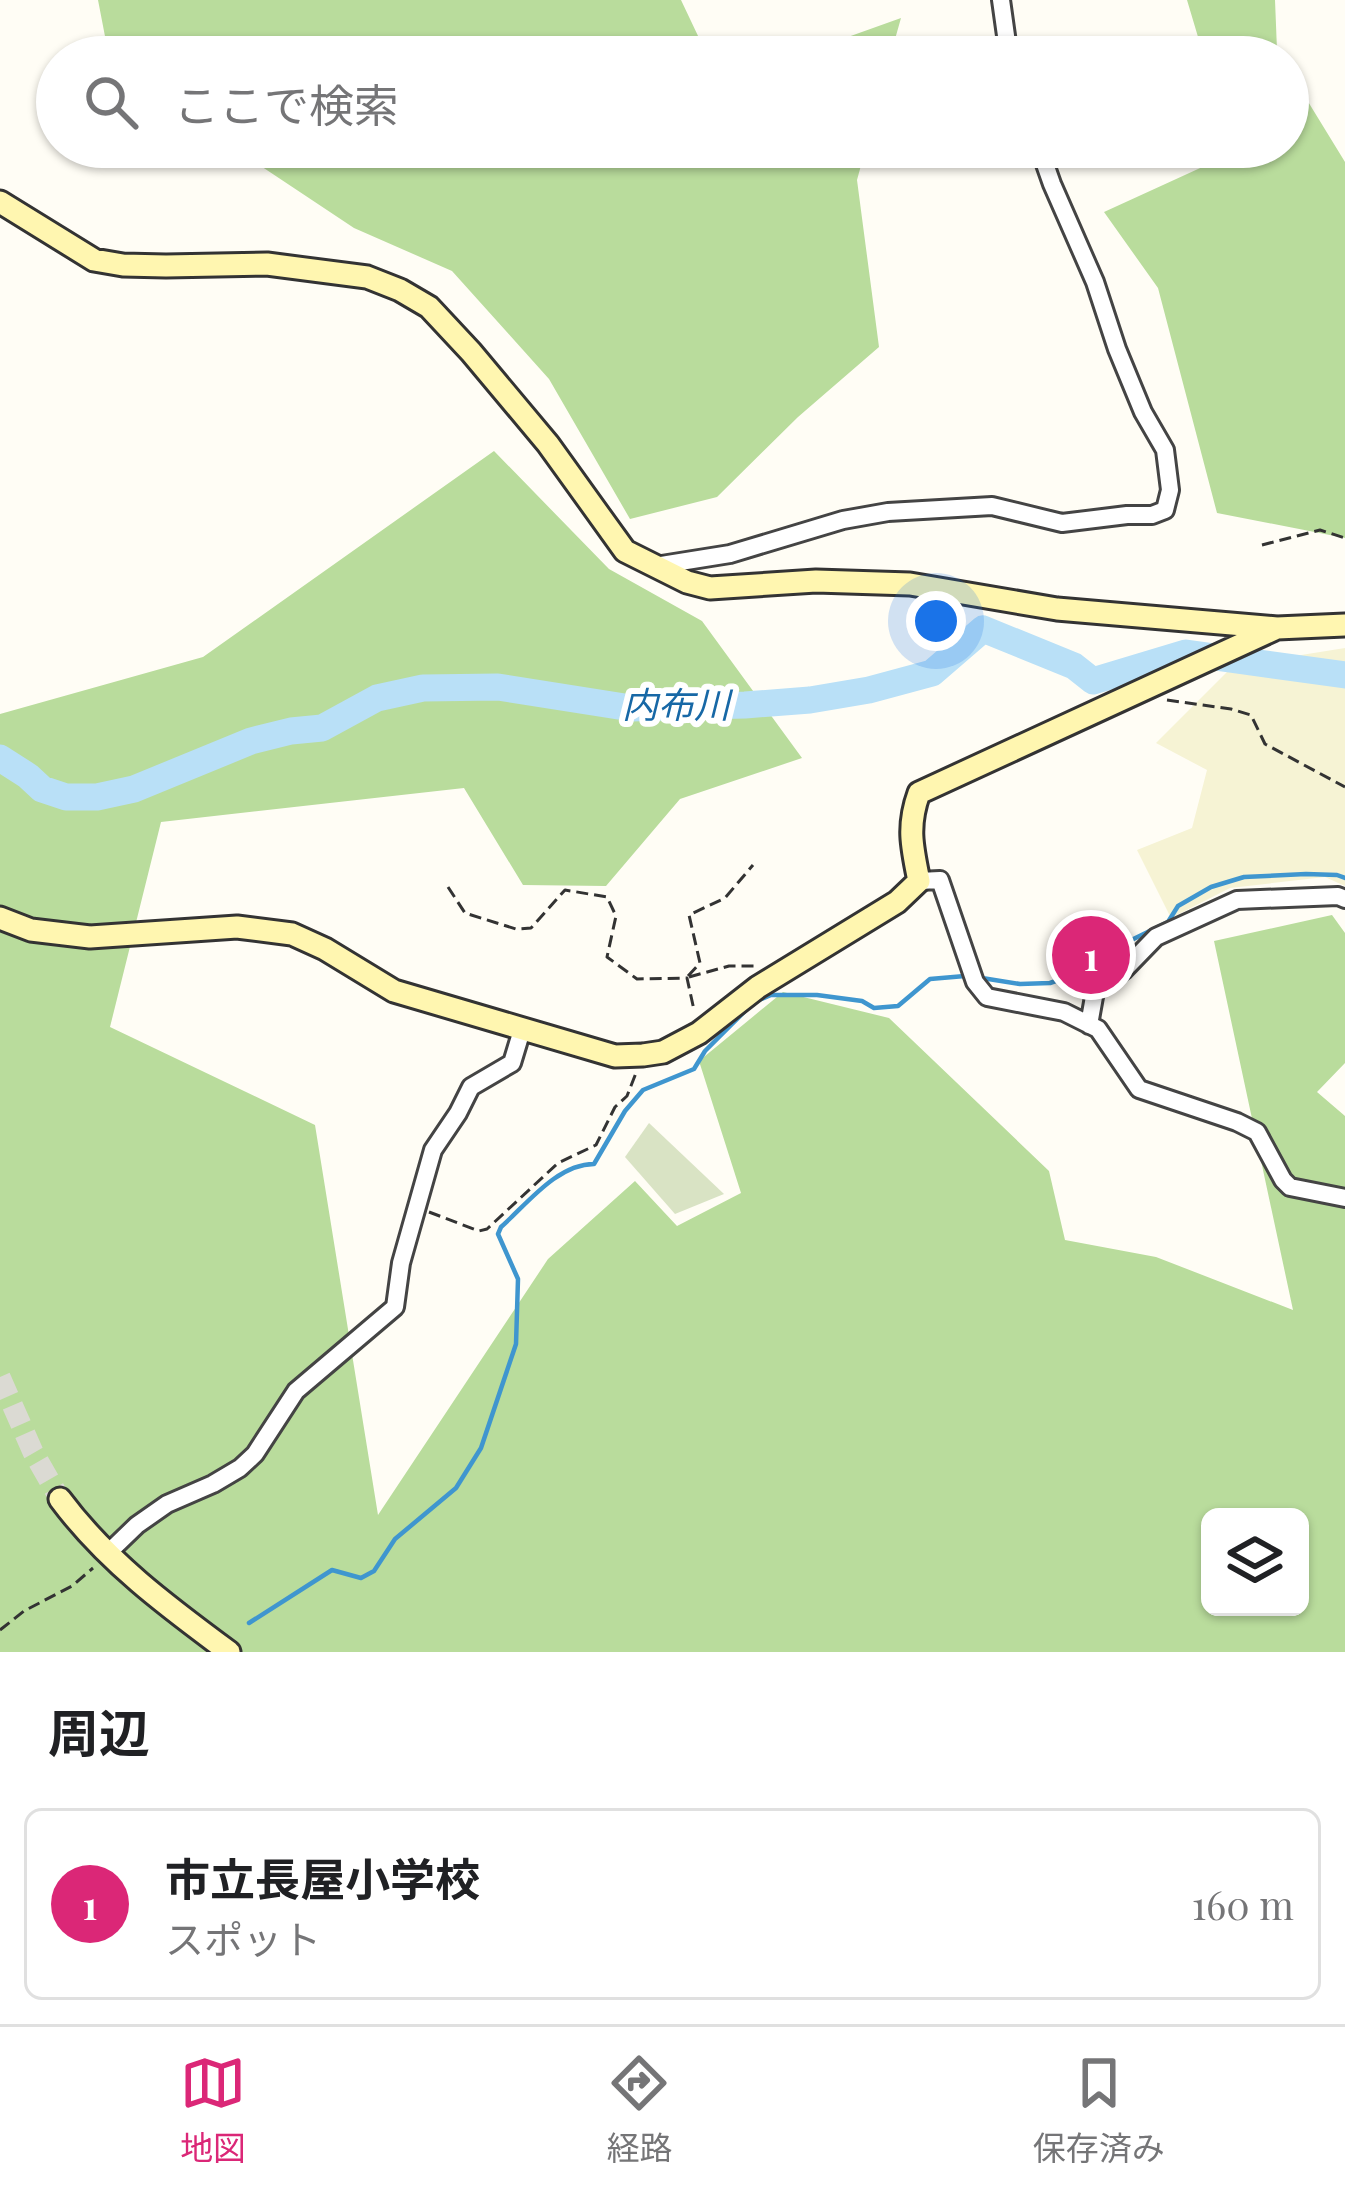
<!DOCTYPE html>
<html lang="ja">
<head>
<meta charset="utf-8">
<style>
	:root { --surface:#fff; --page:#f2f2f2; --text:#202124; --muted:#757577; --line:#e0e0e0; --accent:#db2777 }
	body { margin:0; font-family:"Playfair Display","Noto Sans JP",serif; background:var(--page); color:var(--text) }
	.controls { position:absolute; right:36px; bottom:36px; display:grid; overflow:hidden; border-radius:18px; box-shadow:0 3px 9px #0004 }
	.controls button { width:108px; height:108px; display:grid; place-items:center; padding:0; border:0; border-bottom:3px solid var(--line); background:var(--surface); color:var(--text); font:60px sans-serif }
	.you { position:absolute; left:936px; top:621px; width:42px; height:42px; margin:-30px; border:9px solid #fff; border-radius:50%; background:#1a73e8; box-shadow:0 0 0 18px #1a73e833 }
	.badge { display:grid; place-items:center; width:78px; height:78px; border-radius:50%; background:var(--accent); color:#fff; font-size:39px; font-weight:700 }
	.pin { position:absolute; translate:-50% -50%; border:6px solid #fff; box-shadow:0 3px 12px #0006 }
	.list { margin:0; padding:0; list-style:none }
	h2 { display:flex; justify-content:space-between; align-items:center; height:156px; margin:0; padding:0 48px; font-size:51px }
	h2 small { font-size:39px; font-weight:400; color:var(--muted) }
	.list li { display:grid; grid-template-columns:78px 1fr auto; gap:36px; align-items:center; box-sizing:border-box; height:192px; margin:0 24px 24px; padding:0 24px; border:3px solid var(--line); border-radius:18px }
	.list b { display:block; font-size:45px; white-space:nowrap }
	.list p { margin:0; font-size:39px; white-space:nowrap; color:var(--muted) }
	.list em { font-size:39px; font-style:normal; color:var(--muted) }
	.icon { flex:none; width:66px; height:66px; fill:none; stroke:currentColor; stroke-width:2; stroke-linecap:round; stroke-linejoin:round }
	.map { position:relative; flex:none; width:1345px; height:1652px; overflow:hidden }
	.search { position:absolute; background:var(--surface); box-shadow:0 3px 9px #0004; left:36px; right:36px; top:36px; height:132px; display:flex; align-items:center; gap:30px; box-sizing:border-box; padding:0 42px; border-radius:66px; color:var(--muted); font-size:45px }
	.sheet { height:372px; background:var(--surface) }
	nav { display:flex; justify-content:space-around; align-items:center; box-sizing:border-box; height:168px; border-top:3px solid var(--line); background:var(--surface); font-size:33px; color:var(--muted) }
	nav a { display:grid; justify-items:center; gap:6px }
	nav .on { color:var(--accent) }
	.map>svg:first-child { display:block }
</style>
</head>
<body>
<div class="map">
<svg width="1345" height="1652" viewBox="0 0 1345 1652">
	<rect width="100%" height="100%" fill="#fffdf5"/>
	<path fill="#f6f3d4" d="M1345 648V886L1325 877 1230 888 1171 918 1137 850 1192 828 1207 770 1156 743 1233 666Z"/>
	<path fill="#b9dc9c" fill-rule="evenodd" d="M98 0H681L708 57H109Z
		M1187 0H1275L1277 50 1281 57H1204Z
		M901 18 890 57H792Z
		M1288 69 1345 162V538L1217 513 1158 288 1104 212 1233 153 1232 147H1288Z
		M232 147H866L857 180 879 347 798 417 717 497 630 519 549 379 452 271 354 228Z
		M494 451 609 569 702 621 802 758 680 799 606 886 523 885 464 788 161 822 110 1027 315 1125 378 1515 548 1259 635 1181 677 1226 741 1193 699 1061 783 992 889 1018 1049 1171 1065 1240 1156 1257 1293 1310 1214 941 1332 915 1345 933V1063L1317 1092 1345 1116V1652H0V714L203 657ZM1210 1517H1300V1607H1210Z"/>
	<path fill="#d9e3c4" d="M649 1123 724 1194 675 1214 625 1157Z"/>
	<g fill="none" stroke-linecap="round" stroke-linejoin="round">
		<path stroke="#3f96cf" stroke-width="4.5" d="M982 978 1020 984 1050 983 1076 974 1103 954 1168 922 1178 906 1211 887 1244 877 1306 874 1337 875 1345 878
			M249 1623 332 1570 361 1578 374 1571 395 1539 456 1488 481 1448 516 1344 518 1279 498 1234 501 1227C527 1204 557 1164 594 1164L625 1111 643 1090 694 1069 705 1051 754 1002 771 995H817L862 1001 874 1008 898 1006 930 979 965 976"/>
		<path stroke="#b9e0f7" stroke-width="27" d="M0 758 28 776 42 789 66 797H97L134 789 251 741 291 731 322 728 377 698 423 688 498 687 631 708 745 705 810 700 869 690 932 673 983 629 1074 666 1093 681 1186 653 1345 675"/>
		<path stroke="#dbdad3" stroke-width="21" stroke-dasharray="21 10" stroke-linecap="butt" d="M0 1377 33 1452 60 1499"/>
		<g stroke="#444" stroke-width="22">
			<path id="street" d="M1001 0 1009 57
				M655 566 730 554 843 520 888 512 992 506 1062 523 1127 515H1152L1165 510 1170 490 1165 450 1143 412 1117 349 1095 282 1052 184 1039 147
				M919 881 940 880 975 982 987 997 1064 1012 1098 1029 1139 1089 1237 1122 1257 1132 1283 1180 1290 1187 1345 1198
				M1089 1025 1095 991 1124 970 1156 937 1237 900 1338 896 1345 899
				M108 1553 137 1525 167 1504 213 1484 240 1468 255 1454 296 1391 395 1307 401 1263 433 1150 458 1113 471 1087 512 1063 522 1030"/>
		</g>
		<g stroke="#333" stroke-width="27">
			<path id="secondary" d="M0 202 94 260 123 265 166 266 267 264 367 277 400 290 429 307 471 352 548 444 625 551 687 582 710 588 816 581 910 584 1057 609 1277 628 1345 625
				M0 918 31 930 90 937 237 927 292 934 325 949 394 991 615 1056 643 1055 663 1052 699 1033 758 987 897 902 919 881C912 847 907 826 919 793L1277 628
				M60 1499C106 1561 168 1607 229 1652"/>
		</g>
		<path stroke="#333" stroke-width="3" stroke-dasharray="12 6" stroke-linecap="butt" d="M1262 545 1320 530 1345 538
			M1167 700 1231 709 1251 715 1265 744 1345 787
			M448 887 465 913 516 929 531 928 565 890 607 897 616 916 607 957 637 979 687 978 694 1010
			M688 976 700 963 689 915 725 898 753 865
			M689 977 729 966H755
			M429 1212 479 1231 487 1229 558 1163 596 1145 615 1107 627 1096 636 1073
			M0 1630 24 1611 72 1586 93 1568"/>
		<use href="#street" stroke="#fff" stroke-width="16"/>
		<use href="#secondary" stroke="#fff6b0" stroke-width="21"/>
	</g>
	<g text-anchor="middle" dominant-baseline="central" stroke-width="12" stroke-linejoin="round" paint-order="stroke">
		<g font-size="36" font-style="italic" fill="#1768a6" stroke="#fff">
			<text x="676" y="703">内布川</text>
		</g>
	</g>
</svg>
<div class="controls">
<button><svg class="icon" aria-label="layers" viewBox="0 0 24 24"><path d="M12 4l9 5-9 5-9-5zM3 14l9 5 9-5"/></svg></button>
</div>
<div class="you"></div>
<div class="pin badge" style="left:1091px;top:955px">1</div>
<div class="search"><svg class="icon" aria-label="search" viewBox="0 0 24 24"><circle cx="10" cy="10" r="6"/><path d="M15 15l6 6"/></svg>ここで検索</div>
</div>
<section class="sheet">
<h2>周辺<small></small></h2>
<ul class="list">
<li><span class="badge">1</span><div><b>市立長屋小学校</b><p>スポット</p></div><em>160 m</em></li>
</ul>
</section>
<nav>
<a class="on"><svg class="icon" aria-label="map" viewBox="0 0 24 24"><path d="M3 6l6-2 6 2 6-2v14l-6 2-6-2-6 2zM9 4v14M15 6v14"/></svg>地図</a>
<a><svg class="icon" aria-label="directions" viewBox="0 0 24 24"><path d="M12 3l9 9-9 9-9-9zM9 14v-3h6M13 9l2 2-2 2"/></svg>経路</a>
<a><svg class="icon" aria-label="saved" viewBox="0 0 24 24"><path d="M7 4h10v16l-5-4-5 4z"/></svg>保存済み</a>
</nav>
</body>
</html>
